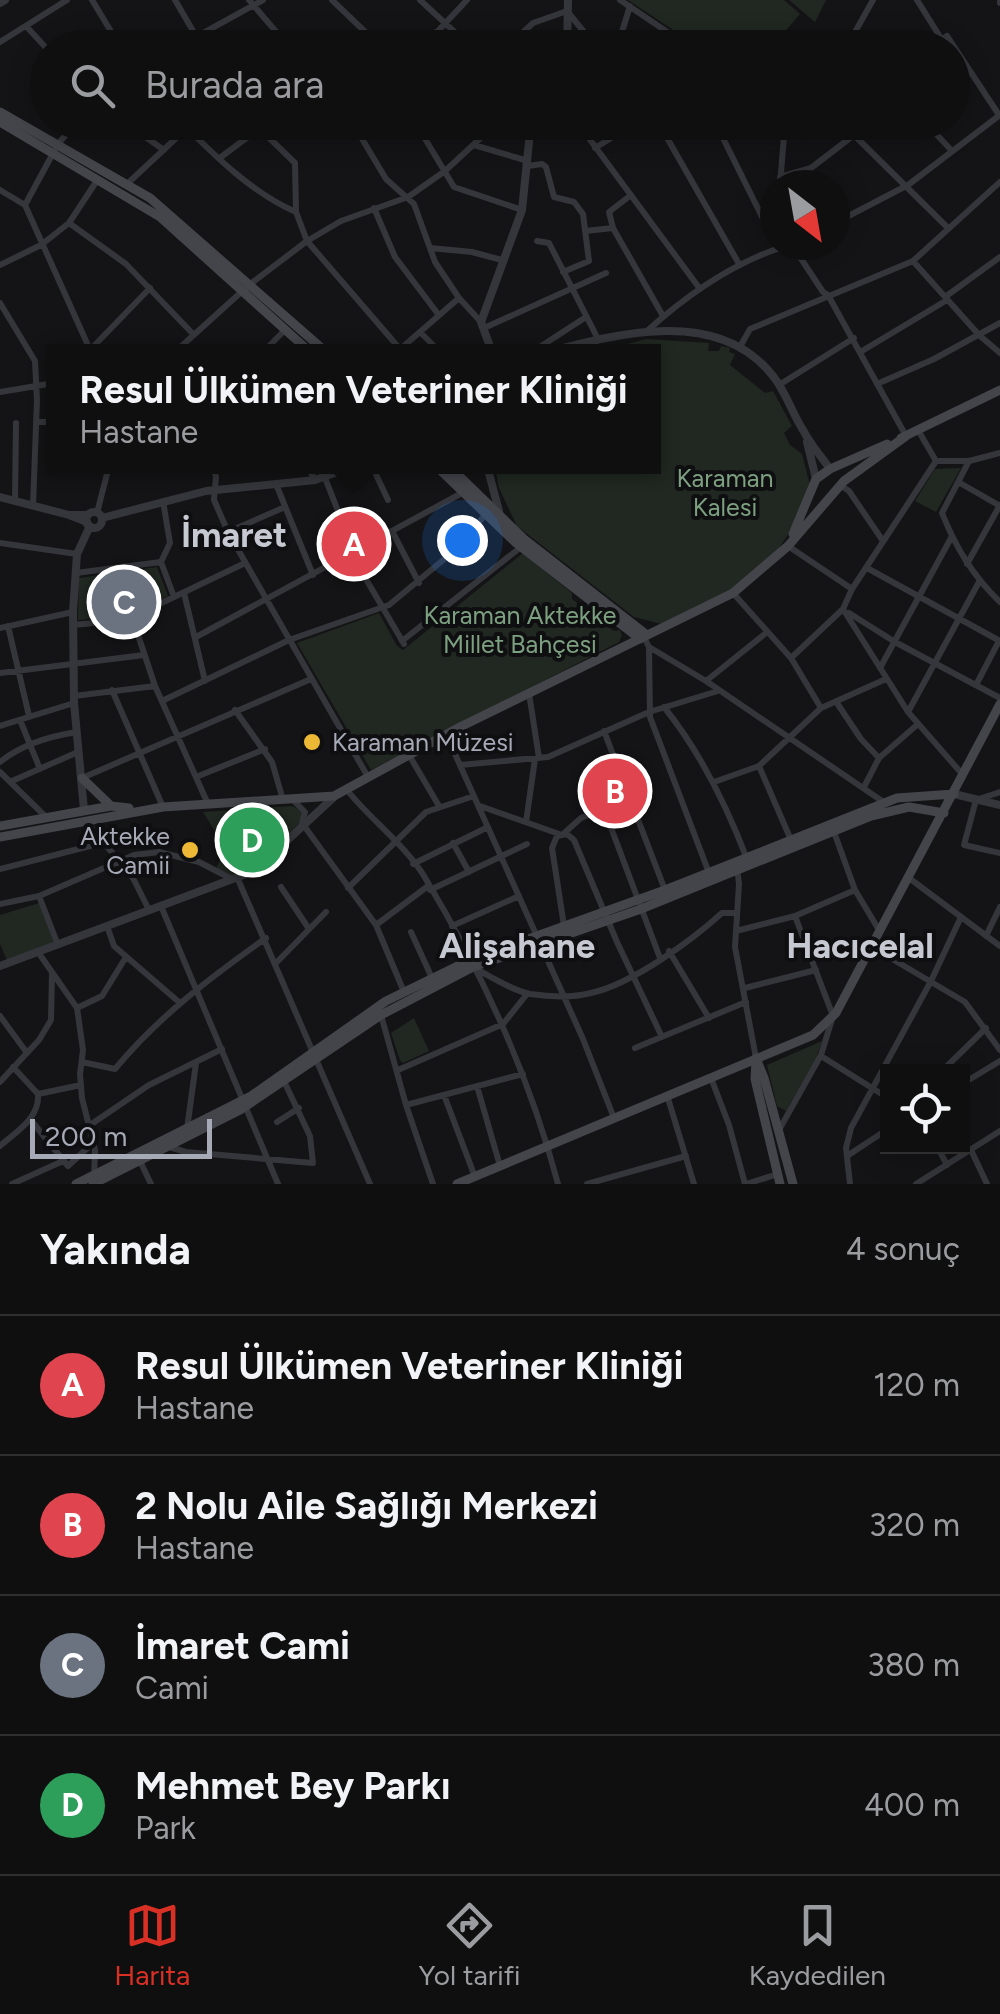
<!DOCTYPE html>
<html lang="tr">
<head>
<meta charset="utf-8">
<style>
	:root { --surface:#0f0f10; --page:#1d1d1e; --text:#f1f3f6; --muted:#9b9c9f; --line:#2f2f30; --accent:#d93025 }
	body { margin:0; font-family:Figtree,sans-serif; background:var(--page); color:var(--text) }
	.controls { position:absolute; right:30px; bottom:30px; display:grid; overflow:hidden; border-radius:0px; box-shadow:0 5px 25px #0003 }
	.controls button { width:90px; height:90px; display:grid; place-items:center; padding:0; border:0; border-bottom:2px solid var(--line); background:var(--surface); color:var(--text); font:50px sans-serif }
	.compass { position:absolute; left:760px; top:170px; width:90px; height:90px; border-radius:50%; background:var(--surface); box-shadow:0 5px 25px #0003; rotate:149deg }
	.scale { position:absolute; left:30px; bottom:25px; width:182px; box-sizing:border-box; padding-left:10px; border:5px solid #a6aab6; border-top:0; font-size:28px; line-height:35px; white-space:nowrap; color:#a6aab6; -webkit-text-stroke:8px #0f0f11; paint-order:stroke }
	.you { position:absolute; left:462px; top:540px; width:35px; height:35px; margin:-25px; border:8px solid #fff; border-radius:50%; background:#1a73e8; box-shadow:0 0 0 15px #1a73e833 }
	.badge { display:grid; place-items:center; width:65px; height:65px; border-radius:50%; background:var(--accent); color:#fff; font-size:32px; font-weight:700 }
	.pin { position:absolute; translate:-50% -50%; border:5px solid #fff; box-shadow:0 2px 10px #0006 }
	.popup { position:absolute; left:46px; top:344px; width:615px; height:130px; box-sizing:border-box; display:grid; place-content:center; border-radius:0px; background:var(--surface); filter:drop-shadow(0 2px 8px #0005); font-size:32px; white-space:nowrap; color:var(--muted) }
	.popup b { font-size:38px; color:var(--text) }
	.popup::after { content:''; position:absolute; left:50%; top:100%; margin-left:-20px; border:20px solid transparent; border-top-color:var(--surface) }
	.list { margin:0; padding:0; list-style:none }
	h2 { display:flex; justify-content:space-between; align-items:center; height:130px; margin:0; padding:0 40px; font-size:42px }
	h2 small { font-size:32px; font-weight:400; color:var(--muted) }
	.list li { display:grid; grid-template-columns:65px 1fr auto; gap:30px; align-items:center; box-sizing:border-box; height:140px; padding:0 40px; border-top:2px solid var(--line) }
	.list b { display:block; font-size:38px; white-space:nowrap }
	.list p { margin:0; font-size:32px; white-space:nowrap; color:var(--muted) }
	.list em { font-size:32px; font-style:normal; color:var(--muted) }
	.icon { flex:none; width:55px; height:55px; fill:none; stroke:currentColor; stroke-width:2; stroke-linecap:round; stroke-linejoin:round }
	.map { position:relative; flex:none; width:1000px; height:1184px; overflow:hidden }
	.search { position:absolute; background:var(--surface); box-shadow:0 5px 25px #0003; left:30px; right:30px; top:30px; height:110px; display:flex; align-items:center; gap:25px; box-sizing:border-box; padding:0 35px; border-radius:55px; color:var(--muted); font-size:38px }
	.sheet { height:690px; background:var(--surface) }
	nav { display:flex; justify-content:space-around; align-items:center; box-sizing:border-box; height:140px; border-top:2px solid var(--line); background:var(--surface); font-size:28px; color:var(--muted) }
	nav a { display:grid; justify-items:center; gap:5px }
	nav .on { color:var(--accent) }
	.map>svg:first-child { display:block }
</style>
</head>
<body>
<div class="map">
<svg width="1000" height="1184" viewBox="0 0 1000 1184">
	<rect width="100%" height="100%" fill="#141416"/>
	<path fill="#202821" d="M628 0H784L800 14 781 36 774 37 759 47H699Z
		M789 0H826L815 22Z
		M646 339 709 343 708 351H719L721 346 730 348 729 352 735 354 730 365 765 393 773 391 792 426 784 433 790 445 802 454 810 485 795 524 777 551 737 587 662 624 634 617 517 526 499 488 495 467 654 466V352L601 351Z
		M961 468 936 512 915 501 935 469Z
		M523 553 572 593V599L614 631 620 630 622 636 619 642 371 770 297 643 379 613 397 646 403 650Z
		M157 567 168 596 143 607 135 582 106 594 114 617 78 620 79 578Z
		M293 806 302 812V820L253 869 233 877 216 868 226 849 203 812Z
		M39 903 54 942 7 960 0 944V915Z
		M414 1018 429 1051 403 1063 400 1060 391 1033Z
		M822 1041 816 1058 786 1111 777 1106 767 1065Z"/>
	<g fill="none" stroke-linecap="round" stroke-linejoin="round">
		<path stroke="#35363b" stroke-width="6" d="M92 0 121 48
			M175 0 203 48
			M249 0 290 48
			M332 0 382 48
			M420 0 472 48
			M620 0 691 48
			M917 0 942 40
			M1000 0V3
			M26 26 48 50
			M0 42 67 0
			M176 48 263 0
			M381 48 437 32 467 0
			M506 48 533 23 567 11 597 48
			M617 48 630 6
			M765 48 778 41 784 48
			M846 48 873 0
			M930 48 947 36 999 115
			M77 122 58 144 25 205 91 352
			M124 122 164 150
			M181 122C215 156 252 193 296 212L307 241 400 349
			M352 122 386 179 414 204 435 262 459 298 481 322
			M415 122 454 187 522 210
			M472 122 486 133
			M577 122 700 289
			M658 122 739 264
			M715 122 775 243
			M781 122 787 132
			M862 122 854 135 948 228
			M925 122 952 151
			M259 128 295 163 296 211
			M474 145 528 161
			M595 148 637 122
			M221 157 268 122
			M528 166 542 164 546 167 554 197 574 202 583 214 589 261 563 272
			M780 177 811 168 854 135 834 122
			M127 184 187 128
			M780 185 784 136 794 122
			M0 190 25 205
			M374 208 395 257 438 314
			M69 223 126 264 193 334
			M835 223 908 185 1000 115
			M613 228 609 212 631 195
			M585 231 613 228 663 316
			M537 241 549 243 598 339
			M792 245 823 292 828 295 906 436
			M430 248 472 252 502 260
			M913 261 979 335 1000 353
			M0 265 41 245 69 223 98 179
			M945 297 1000 257
			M0 303 35 361 37 400 33 506
			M484 328 606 273
			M647 331C689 293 735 261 789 245
			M420 332 440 352
			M741 345 750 329 913 261 1000 182
			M90 350 150 288
			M398 351 459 298
			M862 351 947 300
			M175 352 249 285 307 241 341 221 408 197 445 171 486 133 530 126
			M263 352 285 330
			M532 352 586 317
			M877 384 934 359 1000 323
			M779 385 854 338
			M0 392 54 383
			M37 422H54
			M936 461H969L1000 453
			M969 461 942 513C956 548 973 576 1000 602
			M213 466 216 477 214 500 228 532 368 777
			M307 466 315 480
			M372 466 388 500
			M325 478 363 574 404 644
			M960 483 1000 506
			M276 484 313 575
			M840 485 849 491 883 541
			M15 501 16 423
			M163 501 170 543 161 562 174 597
			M97 513 109 466
			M392 531 419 583
			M228 532 285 507
			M0 543 77 554
			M788 546 852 589
			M967 564 1000 505
			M867 568 1000 641
			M76 573 161 562
			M184 593 205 681
			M733 593 791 658 821 708
			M843 609 908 712 963 775
			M849 613 895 642 1000 698
			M73 625 104 622 137 632
			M8 626 29 716
			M0 628 73 612
			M196 637 462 493
			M644 637 649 647 650 717 709 873
			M402 641 521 547
			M649 647 706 681 885 803
			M791 658 843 609 852 589 936 461 918 430
			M880 668 951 538
			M0 673 144 655
			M706 681 766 633
			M976 685 999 641
			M112 690 163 807
			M529 693 539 758
			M74 696 155 686
			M162 701 289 640 389 605 454 551 486 514
			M837 703 861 739 879 758
			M664 707C701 753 726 804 747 859
			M235 710 272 762 283 800
			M908 712 979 582
			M20 720 40 769
			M0 726 74 703
			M604 731 665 890
			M446 734 583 1039 614 1118
			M409 755 439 806
			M0 762C21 745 51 736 77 732
			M460 765 548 757 649 712 718 691
			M759 766 821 708 886 679
			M0 772 46 817
			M196 777 265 749
			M82 778 311 679
			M12 781 78 752
			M714 782 759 766 791 840
			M864 787 879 758 918 724
			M347 790C369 818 407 847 424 876 482 972 529 1074 558 1184
			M1000 792 976 800 964 845 1000 853
			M294 801 305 812 302 823 376 925 404 992
			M208 804 155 686 137 632 151 608 245 563
			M480 806 562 835 581 818 632 798
			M604 809 660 958
			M86 821 133 878 149 910
			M526 822 535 759
			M834 832 855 890 879 930
			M453 843 469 872
			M413 864 488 827
			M737 867 739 884 735 947 756 1058
			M0 869 90 846 102 840
			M237 877 370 1184
			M909 878 1000 946
			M281 887 309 929
			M348 888 426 812 474 796
			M430 890 527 844
			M39 896 58 945
			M0 904 39 896 134 855 159 852 199 862 232 879
			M161 906 278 1184
			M376 925 428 886
			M107 926 114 946 180 1003
			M452 926 519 896
			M564 926 552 848 557 836 567 834 574 840 617 942 662 1037
			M736 931 795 916 855 890
			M411 932 432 978
			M986 936 1000 907
			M872 947 965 1002 1000 1050
			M669 951 709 1018
			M38 952 77 1008 83 1050 80 1074 82 1098 95 1150 94 1178
			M277 962 326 912
			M474 968C492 977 511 990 530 994 550 997 571 998 591 993 632 984 691 941 722 913H736
			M745 988 816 970
			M77 1008 102 996 126 957
			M381 1015 406 1105 433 1184
			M0 1016 27 1053
			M635 1048 746 1002
			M821 1056 888 1098
			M82 1062 115 1069C158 1017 211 977 266 938
			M13 1067 38 1094 81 1085
			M398 1070 503 1024 527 994
			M941 1072 986 1028
			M711 1078 729 1125 745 1184
			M0 1082 39 1040 51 1020 52 974
			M962 1084 1000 1061
			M477 1086 500 1166
			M444 1095 475 1177
			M667 1095 694 1184
			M406 1105 523 1074
			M30 1119 68 1166 93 1143
			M277 1122 299 1108
			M90 1125 149 1085 222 1049
			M187 1129 196 1063
			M779 1130 821 1055 833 1016 795 916
			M0 1146C16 1132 40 1118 38 1094
			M937 1146 947 1165
			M169 1147 186 1152 313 1163 310 1136 282 1077
			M971 1150 987 1184
			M847 1156 888 1129
			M140 1161 151 1184
			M12 1184 63 1161
			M587 1184 686 1156
			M746 1184 778 1174
			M850 1184 846 1148 851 1128 931 981 961 917
			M916 1184 1000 1131"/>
		<path stroke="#35363b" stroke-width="8" d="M0 3 5 0
			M567 48 568 0
			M492 352 481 322 522 210 531 122
			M548 352C620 333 719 307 773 376 786 392 792 413 803 430 810 444 821 456 830 469
			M807 442 816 479
			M487 466 499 511
			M0 497 69 515
			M86 520a8 8 0 1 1 16 0a8 8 0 1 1-16 0Z
			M102 518 206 491 315 480 354 466
			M87 522 69 515H88
			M954 794 1000 805
			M84 810 74 703 73 612 77 554 90 526
			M0 966 254 871 334 797"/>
		<path stroke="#43454b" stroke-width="9" d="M0 112 150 198 326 352
			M0 122 160 217 310 352
			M901 438 1000 390
			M436 466 516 543 640 639
			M449 466 524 539 647 635
			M793 534 816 479 830 469 887 444
			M82 778 110 805
			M0 826 111 806 129 808
			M0 837 163 807 334 796 460 727 733 593 788 546 844 481 906 436
			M756 1058 764 1078 793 1184
			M756 1061 755 1079 780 1184
			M76 1184 251 1096 386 1001 470 960 665 890 897 798 954 794
			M93 1184 240 1110 381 1015 473 967 641 909 871 816 909 807 944 813
			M457 1184 813 1035 836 1013 1000 704"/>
	</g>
	<g fill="#edb835" stroke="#0f0f11" stroke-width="4">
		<circle cx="312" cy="742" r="10"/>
		<circle cx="190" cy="850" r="10"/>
	</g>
	<g text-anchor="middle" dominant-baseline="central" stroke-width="8" stroke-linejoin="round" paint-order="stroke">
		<g font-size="25" fill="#7da081" stroke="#0f0f11">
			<text x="725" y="478">Karaman<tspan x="725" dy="29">Kalesi</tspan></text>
			<text x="520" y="615">Karaman Aktekke<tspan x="520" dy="29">Millet Bahçesi</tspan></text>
		</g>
		<g font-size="25" fill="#a6aab6" stroke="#0f0f11" text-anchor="start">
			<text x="332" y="742">Karaman Müzesi</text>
			<text x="170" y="836" text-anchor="end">Aktekke<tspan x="170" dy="29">Camii</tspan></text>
		</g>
		<g font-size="35" font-weight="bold" fill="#c7c9d2" stroke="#0f0f11">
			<text x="234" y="535">İmaret</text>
			<text x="517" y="946">Alişahane</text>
			<text x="860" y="946">Hacıcelal</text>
		</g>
	</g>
</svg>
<div class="controls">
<button><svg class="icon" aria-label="locate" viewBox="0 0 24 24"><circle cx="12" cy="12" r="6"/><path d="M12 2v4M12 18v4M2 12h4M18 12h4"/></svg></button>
</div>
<svg class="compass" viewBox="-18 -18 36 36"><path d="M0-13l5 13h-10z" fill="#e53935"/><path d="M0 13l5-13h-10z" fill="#9b9c9f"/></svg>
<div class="scale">200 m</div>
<div class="you"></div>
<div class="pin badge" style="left:354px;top:544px;background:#e0444e">A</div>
<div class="popup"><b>Resul Ülkümen Veteriner Kliniği</b>Hastane</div>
<div class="pin badge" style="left:615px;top:791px;background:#e0444e">B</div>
<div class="pin badge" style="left:124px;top:602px;background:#6b7280">C</div>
<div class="pin badge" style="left:252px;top:840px;background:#2e9e5b">D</div>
<div class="search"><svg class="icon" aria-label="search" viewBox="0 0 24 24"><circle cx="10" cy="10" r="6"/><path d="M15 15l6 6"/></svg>Burada ara</div>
</div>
<section class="sheet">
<h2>Yakında<small>4 sonuç</small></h2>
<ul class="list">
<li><span class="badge" style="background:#e0444e">A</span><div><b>Resul Ülkümen Veteriner Kliniği</b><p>Hastane</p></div><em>120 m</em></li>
<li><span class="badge" style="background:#e0444e">B</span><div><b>2 Nolu Aile Sağlığı Merkezi</b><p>Hastane</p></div><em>320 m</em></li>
<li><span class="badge" style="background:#6b7280">C</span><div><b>İmaret Cami</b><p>Cami</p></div><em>380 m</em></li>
<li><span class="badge" style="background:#2e9e5b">D</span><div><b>Mehmet Bey Parkı</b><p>Park</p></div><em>400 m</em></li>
</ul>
</section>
<nav>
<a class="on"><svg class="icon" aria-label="map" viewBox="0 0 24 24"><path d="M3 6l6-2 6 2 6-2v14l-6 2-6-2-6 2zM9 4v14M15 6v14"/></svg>Harita</a>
<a><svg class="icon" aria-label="directions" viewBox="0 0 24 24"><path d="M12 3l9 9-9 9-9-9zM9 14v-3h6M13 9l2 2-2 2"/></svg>Yol tarifi</a>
<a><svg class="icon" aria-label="saved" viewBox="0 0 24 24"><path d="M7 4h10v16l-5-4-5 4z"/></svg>Kaydedilen</a>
</nav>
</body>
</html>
